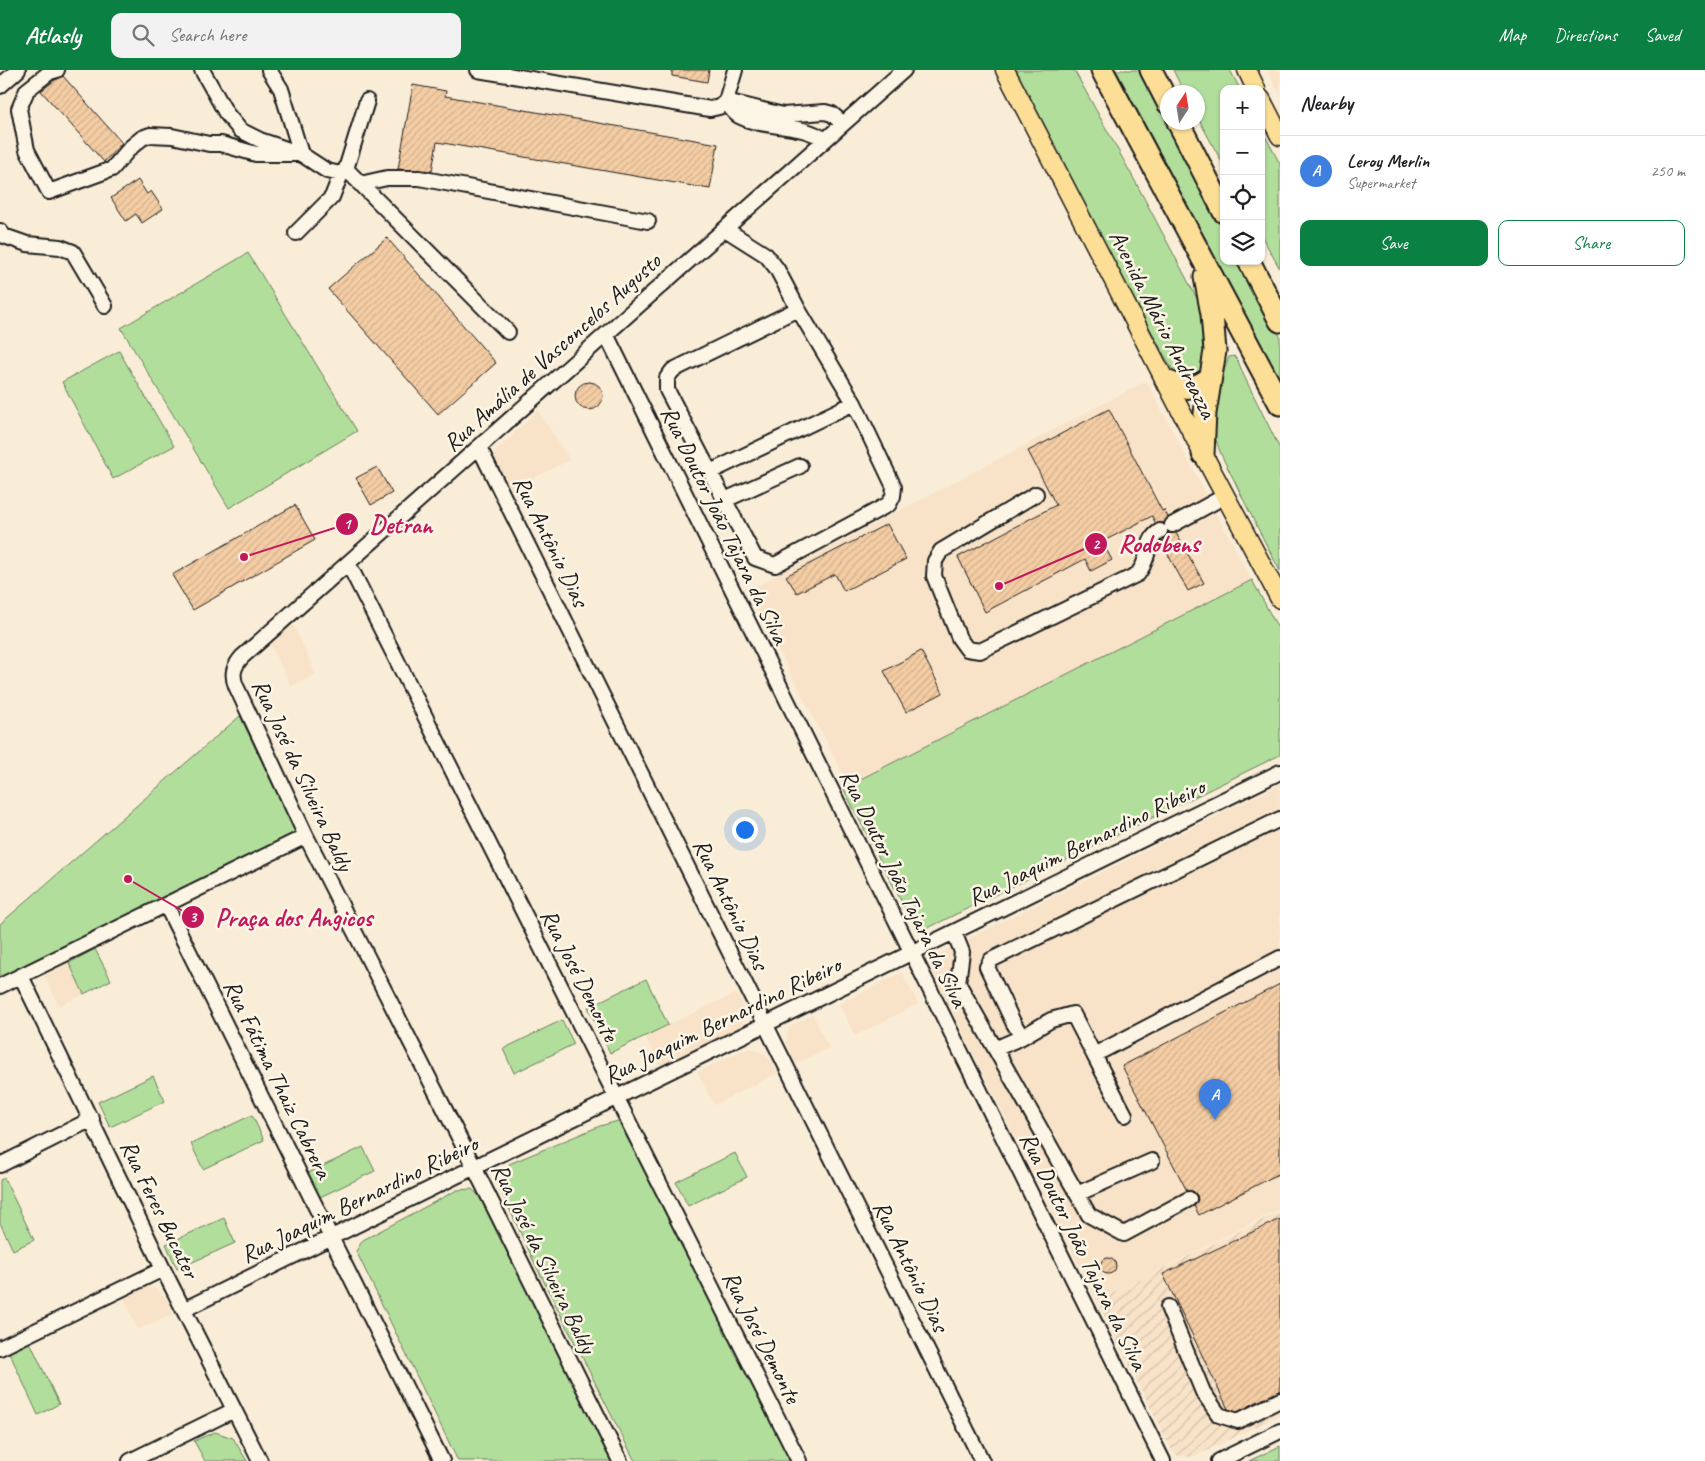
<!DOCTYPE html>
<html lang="en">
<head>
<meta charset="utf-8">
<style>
	:root { --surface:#fff; --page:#f2f2f2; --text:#202124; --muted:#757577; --line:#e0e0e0; --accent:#0b8043 }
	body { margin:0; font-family:Caveat,sans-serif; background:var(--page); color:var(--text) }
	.controls { position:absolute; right:15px; top:15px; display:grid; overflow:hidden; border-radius:10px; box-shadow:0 1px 4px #0004 }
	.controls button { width:45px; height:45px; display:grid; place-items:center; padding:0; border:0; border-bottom:1px solid var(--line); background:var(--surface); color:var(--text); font:25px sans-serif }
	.compass { position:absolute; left:1160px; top:15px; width:45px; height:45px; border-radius:50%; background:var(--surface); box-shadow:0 1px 4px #0004; rotate:12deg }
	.you { position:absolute; left:744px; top:759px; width:18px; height:18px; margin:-12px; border:4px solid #fff; border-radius:50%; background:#1a73e8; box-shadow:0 0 0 8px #1a73e833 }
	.badge { display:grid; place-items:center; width:32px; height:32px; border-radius:50%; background:var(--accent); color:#fff; font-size:16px; font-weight:700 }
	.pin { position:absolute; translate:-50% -41px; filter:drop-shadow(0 1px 2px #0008) }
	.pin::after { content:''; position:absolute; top:26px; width:18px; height:15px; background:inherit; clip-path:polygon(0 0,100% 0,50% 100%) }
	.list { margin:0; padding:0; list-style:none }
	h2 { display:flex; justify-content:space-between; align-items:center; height:65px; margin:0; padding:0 20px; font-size:21px }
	h2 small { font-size:16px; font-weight:400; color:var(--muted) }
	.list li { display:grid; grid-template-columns:32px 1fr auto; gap:15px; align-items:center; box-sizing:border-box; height:70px; padding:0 20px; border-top:1px solid var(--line) }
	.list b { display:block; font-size:19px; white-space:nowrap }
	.list p { margin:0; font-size:16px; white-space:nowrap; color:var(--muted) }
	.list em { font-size:16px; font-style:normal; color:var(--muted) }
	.actions { display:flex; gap:10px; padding:15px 20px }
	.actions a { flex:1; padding:11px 0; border:1px solid var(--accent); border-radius:10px; text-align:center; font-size:18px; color:var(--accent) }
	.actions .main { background:var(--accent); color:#fff }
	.icon { flex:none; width:28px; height:28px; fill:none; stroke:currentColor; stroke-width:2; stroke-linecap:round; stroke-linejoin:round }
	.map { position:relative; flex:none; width:1280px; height:1391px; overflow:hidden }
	header { display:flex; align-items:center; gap:30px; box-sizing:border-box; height:70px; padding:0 25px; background:var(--accent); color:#fff }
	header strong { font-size:24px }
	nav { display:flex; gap:28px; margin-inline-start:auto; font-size:18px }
	.search { width:350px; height:45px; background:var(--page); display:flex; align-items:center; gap:12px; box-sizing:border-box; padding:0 18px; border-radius:10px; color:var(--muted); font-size:19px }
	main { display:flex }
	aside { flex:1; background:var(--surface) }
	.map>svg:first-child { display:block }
</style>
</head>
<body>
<header>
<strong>Atlasly</strong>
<div class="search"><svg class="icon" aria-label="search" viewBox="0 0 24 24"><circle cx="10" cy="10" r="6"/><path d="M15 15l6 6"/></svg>Search here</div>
<nav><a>Map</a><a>Directions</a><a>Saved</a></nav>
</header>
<main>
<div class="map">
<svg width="1280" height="1391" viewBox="0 0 1280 1391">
	<defs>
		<pattern id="industrial-furrows" width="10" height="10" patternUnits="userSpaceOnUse" patternTransform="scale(1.25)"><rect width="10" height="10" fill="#f8e3c8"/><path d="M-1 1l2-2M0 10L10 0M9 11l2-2" fill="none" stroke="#d4c2ab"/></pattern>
		<pattern id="building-hatch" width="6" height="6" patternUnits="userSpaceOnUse" patternTransform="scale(1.25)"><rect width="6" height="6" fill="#f4cda4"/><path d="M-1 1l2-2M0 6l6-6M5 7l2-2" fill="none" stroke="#d1af8d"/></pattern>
	</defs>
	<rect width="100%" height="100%" fill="#faedd8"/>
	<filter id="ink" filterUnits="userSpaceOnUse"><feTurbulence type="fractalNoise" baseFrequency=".02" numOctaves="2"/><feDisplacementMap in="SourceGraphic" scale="10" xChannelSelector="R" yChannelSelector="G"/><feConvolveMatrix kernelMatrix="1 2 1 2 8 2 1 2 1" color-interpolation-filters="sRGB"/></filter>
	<g filter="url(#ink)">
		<path fill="#f8e3c8" d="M1267 0H1280V25Z
			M1146 311 1252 510 849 715 747 521Z
			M538 340 570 390 510 420 496 398 494 392V384L497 380Z
			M292 552 316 604 291 617 269 572Z
			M1280 714V1139L1097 1231 931 899 933 892 939 883Z
			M69 893 84 924 59 936 44 905Z
			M902 902 918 934 855 966 839 934Z
			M736 923 742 932 744 946 741 957 737 962 661 998 645 966Z
			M813 945 829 978 795 994 786 973 787 962 792 955Z
			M751 978 764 984 770 989 778 1003 714 1035 697 1002 740 981Z
			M141 1217 155 1218 159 1222 167 1229 173 1244 138 1260 122 1224Z"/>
		<path fill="url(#industrial-furrows)" d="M1280 1141V1345L1194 1387 1178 1386 1173 1382 1170 1377 1097 1231Z"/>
		<path fill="#b2de9c" stroke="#677d5c" d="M1015 0H1074L1135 111 1201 236 1207 298 1194 308 1180 307 1172 299 1072 116Z
			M1116 0H1139L1224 160V191H1240L1280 266V309Z
			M1173 0H1230L1240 19H1224V96L1198 48V22H1184Z
			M1261 58 1280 94V199L1261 165Z
			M248 183 357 361 229 438 121 258Z
			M119 281 174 376 113 409 62 312Z
			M1234 286 1238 291 1244 306 1280 379V501C1264 470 1248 440 1233 408 1225 393 1215 375 1214 358 1212 343 1223 301 1229 287Z
			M1252 510 1280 562V685L934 855 924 859 913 854 843 718Z
			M240 646 296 763 0 910V854Z
			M95 879 111 910 84 924 69 893Z
			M646 909 668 955 610 983 588 937Z
			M562 950 574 974 514 1003 503 979Z
			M153 1006 165 1031 110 1057 98 1032Z
			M252 1045 264 1070 203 1099 191 1074Z
			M618 1051 676 1157 791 1391H635L623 1368 535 1194 502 1123V1109L509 1094 600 1056Z
			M363 1077 375 1101 320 1127 308 1103Z
			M735 1083 747 1107 688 1136 676 1112Z
			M4 1108 34 1170 13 1180 0 1153V1110Z
			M472 1119 486 1133 612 1391H458L356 1181 363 1170 457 1120Z
			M224 1148 235 1173 177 1199 166 1174Z
			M30 1272 59 1334 38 1345 9 1282Z
			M215 1362 233 1368 247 1391H205L194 1371Z
			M1280 1376V1391H1249Z"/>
		<path fill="url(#building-hatch)" stroke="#1c1c1c" d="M672 0H709L707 12 672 6Z
			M63 6 122 73 104 92 41 21 55 10Z
			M413 15 446 21 445 26 718 74 710 119 437 72 432 101 398 99Z
			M138 110 147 124 151 121 163 139 142 153 136 144 126 151 111 128Z
			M387 168 496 293 438 344 328 219Z
			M575 326a14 14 0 1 1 28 0a14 14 0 1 1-28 0Z
			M1109 339 1162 441 1164 440 1168 447 1164 453 1156 454 1152 446 1102 472 1112 490 1091 501 1085 489 985 542 958 487 1056 435 1028 381Z
			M377 397 392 423 371 435 356 408Z
			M295 435 315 470 193 540 172 505Z
			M887 454 906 489 844 521 835 504 797 523 786 506Z
			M1168 463H1176L1204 513 1188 521 1161 472 1164 471V469Z
			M921 581 943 623 906 642 884 601Z
			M1280 914V1103L1199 1145 1194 1136 1198 1130 1197 1125 1193 1121H1187L1122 996Z
			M1280 1149V1321L1237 1342 1228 1339 1163 1204Z
			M1100 1196a8 8 0 1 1 16 0a8 8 0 1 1-16 0Z"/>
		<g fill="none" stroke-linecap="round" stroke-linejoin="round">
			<g stroke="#1c1c1c" stroke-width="18">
				<path id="minor" d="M57 0 50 2 27 20 19 39 27 80 49 122 112 99 130 78 142 68 150 65 172 66 209 74H221L256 84H301L281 19 269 0
					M202 0 226 43 240 60 260 70 301 84 327 101 341 104 346 99 367 31
					M478 0 710 39 719 37 726 31 735 0
					M0 16 18 0
					M726 31 783 45 825 42 832 44 843 54
					M726 31C730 37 733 43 739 46 766 60 800 52 825 70
					M346 99 508 262
					M360 114 387 108H419L648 151
					M725 159 766 185 777 199 798 239 854 333 894 417 893 426 889 434 775 495 755 488 667 320V308L673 300 798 239
					M0 161 4 166 27 174 60 177 73 182 105 236
					M296 163 332 127 341 104
					M606 264 1163 1391
					M479 377 982 1391
					M710 402 854 333
					M1036 424 941 481 935 491 934 506 959 568 967 579 980 581 1138 504C1140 500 1143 497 1144 493 1150 481 1147 469 1160 461
					M725 430 800 396
					M1172 455 1225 426
					M348 493 799 1391
					M1280 749 991 890 987 897 1013 952 1022 967 1051 950 1073 944 1094 985 1280 888
					M166 835 442 1391
					M954 862 962 882 958 913 1089 1145 1124 1164 1189 1129
					M21 906 163 1199 260 1391
					M0 916 306 766
					M995 979 1022 967
					M1094 985 1125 1045
					M0 1095 92 1049
					M1077 1124 1152 1091
					M1168 1237 1203 1322 1219 1345 1238 1351 1280 1330
					M185 1239 1280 702
					M0 1278 163 1199
					M130 1391 234 1340
					M620 1391 474 1097 306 766 236 616C231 604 234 596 242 587L904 0
					M1219 1391 1280 1361"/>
			</g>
			<g stroke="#1c1c1c" stroke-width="21">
				<path id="major" d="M1005 0 1203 384 1280 529
					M1247 0 1256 19
					M1261 29 1280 66"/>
			</g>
			<g stroke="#1c1c1c" stroke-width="25">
				<path id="highway" d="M1102 0 1280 334
					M1151 0 1168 33
					M1178 52 1224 142
					M1249 191 1280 251
					M1166 311C1185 319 1192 321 1210 308
					M1203 384 1205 343 1215 281 1212 244 1205 207"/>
			</g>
			<use href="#minor" stroke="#fcf5e5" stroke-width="14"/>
			<use href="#major" stroke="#fcde96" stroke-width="18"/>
			<use href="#highway" stroke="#fcde96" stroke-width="21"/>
		</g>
	</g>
	<g text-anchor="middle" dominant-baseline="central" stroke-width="5" stroke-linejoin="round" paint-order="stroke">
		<g font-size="24" fill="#1c1c1c" stroke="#fcf5e5">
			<text transform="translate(1163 254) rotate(63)">Avenida Mário Andreazza</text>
			<text transform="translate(552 282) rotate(-42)">Rua Amália de Vasconcelos Augusto</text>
			<text transform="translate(725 455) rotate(64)">Rua Doutor João Tajara da Silva</text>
			<text transform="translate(551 471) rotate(64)">Rua Antônio Dias</text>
			<text transform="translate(303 705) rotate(65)">Rua José da Silveira Baldy</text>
			<text transform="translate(1086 772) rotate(-26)">Rua Joaquim Bernardino Ribeiro</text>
			<text transform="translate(904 818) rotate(64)">Rua Doutor João Tajara da Silva</text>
			<text transform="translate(731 834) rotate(64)">Rua Antônio Dias</text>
			<text transform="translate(580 905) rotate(63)">Rua José Demonte</text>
			<text transform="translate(722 950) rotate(-26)">Rua Joaquim Bernardino Ribeiro</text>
			<text transform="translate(278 1009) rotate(64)">Rua Fátima Thaiz Cabrera</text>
			<text transform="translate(359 1129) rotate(-26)">Rua Joaquim Bernardino Ribeiro</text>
			<text transform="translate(160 1139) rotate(64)">Rua Feres Bucater</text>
			<text transform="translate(1084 1181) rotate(64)">Rua Doutor João Tajara da Silva</text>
			<text transform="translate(544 1188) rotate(64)">Rua José da Silveira Baldy</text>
			<text transform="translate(911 1196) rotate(64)">Rua Antônio Dias</text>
			<text transform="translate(762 1267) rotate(63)">Rua José Demonte</text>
		</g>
	</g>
	<path fill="none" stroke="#c2185b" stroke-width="2" d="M244 487L347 454M999 516L1096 474M128 809L193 847"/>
	<g fill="#c2185b" stroke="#fcf5e5" stroke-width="2">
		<circle cx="244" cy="487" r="5"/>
		<circle cx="999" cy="516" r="5"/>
		<circle cx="128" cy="809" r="5"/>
		<circle cx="347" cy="454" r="12"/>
		<circle cx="1096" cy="474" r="12"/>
		<circle cx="193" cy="847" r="12"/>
	</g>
	<g font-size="15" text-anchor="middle" font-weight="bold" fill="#fff">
		<text x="347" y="459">1</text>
		<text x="1096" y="479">2</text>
		<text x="193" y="852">3</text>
	</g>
	<g font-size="25" text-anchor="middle" font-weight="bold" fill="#c2185b" stroke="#fcf5e5" stroke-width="5" stroke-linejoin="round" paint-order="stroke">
		<text x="401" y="463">Detran</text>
		<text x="1159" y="482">Rodobens</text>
		<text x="294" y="856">Praça dos Angicos</text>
	</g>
</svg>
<div class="controls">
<button>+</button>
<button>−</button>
<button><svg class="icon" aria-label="locate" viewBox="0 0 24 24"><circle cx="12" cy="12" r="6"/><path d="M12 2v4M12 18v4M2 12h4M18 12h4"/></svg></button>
<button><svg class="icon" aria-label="layers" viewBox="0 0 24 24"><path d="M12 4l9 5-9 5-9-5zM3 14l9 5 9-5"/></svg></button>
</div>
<svg class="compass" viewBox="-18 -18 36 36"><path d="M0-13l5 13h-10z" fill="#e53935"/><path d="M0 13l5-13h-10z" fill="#757577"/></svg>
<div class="you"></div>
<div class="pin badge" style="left:1215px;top:1050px;background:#3f7fe0">A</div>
</div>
<aside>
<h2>Nearby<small></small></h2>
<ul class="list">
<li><span class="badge" style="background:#3f7fe0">A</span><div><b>Leroy Merlin</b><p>Supermarket</p></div><em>250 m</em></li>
</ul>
<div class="actions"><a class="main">Save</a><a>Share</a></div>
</aside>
</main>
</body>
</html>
